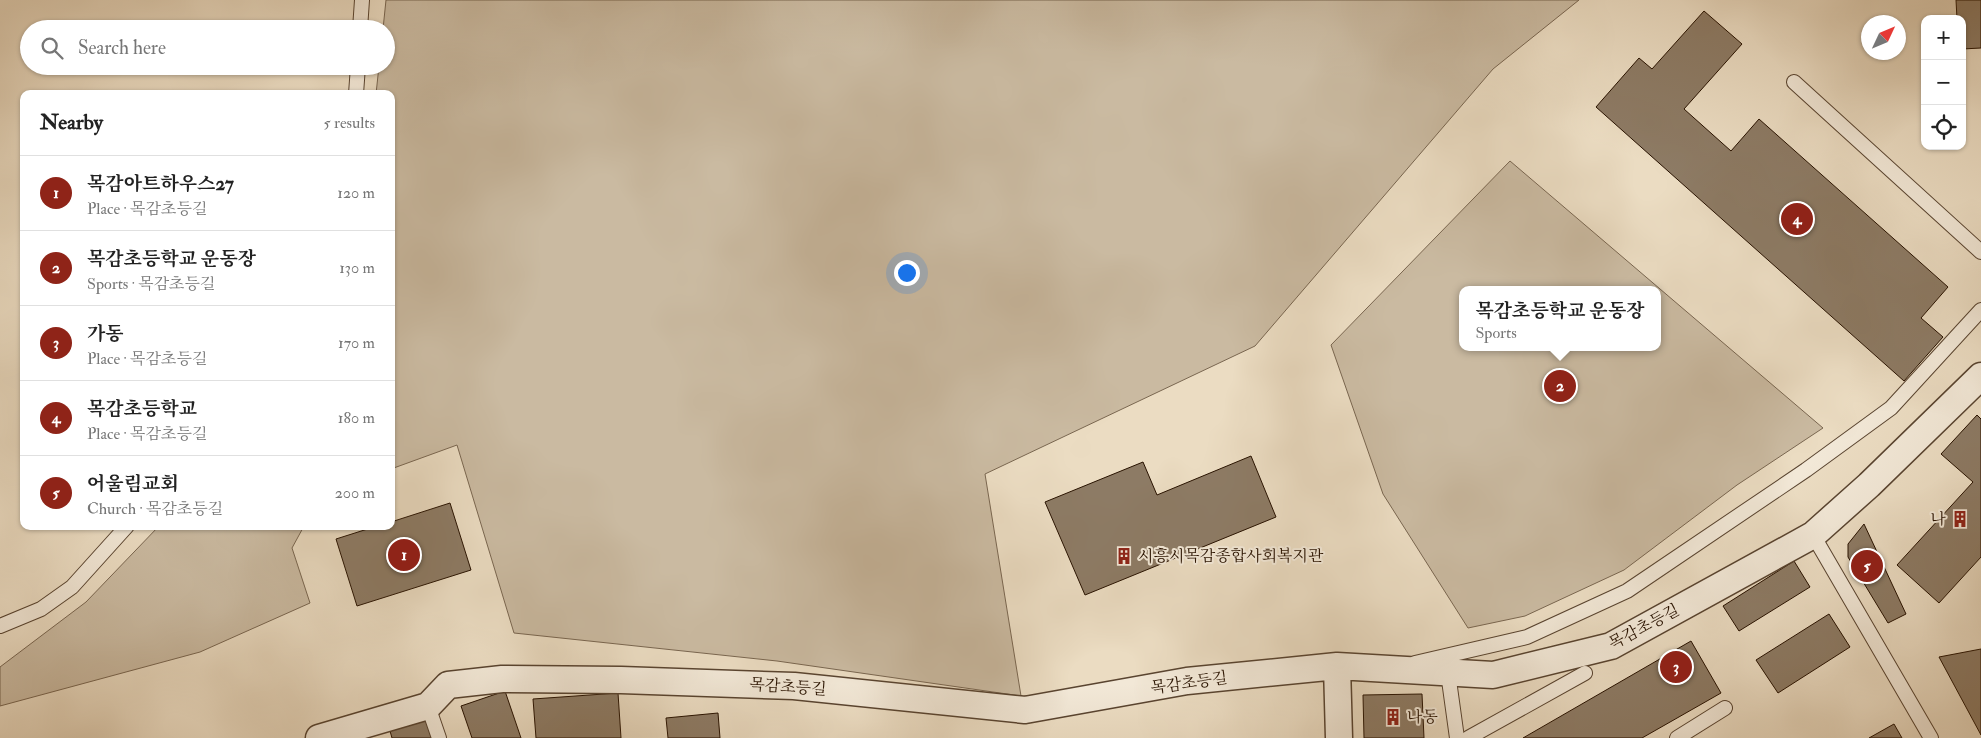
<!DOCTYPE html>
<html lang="en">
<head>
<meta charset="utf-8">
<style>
	:root { --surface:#fff; --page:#f2f2f2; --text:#222; --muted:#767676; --line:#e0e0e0; --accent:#8f2418 }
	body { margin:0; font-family:"IM FELL Double Pica","Noto Serif KR",serif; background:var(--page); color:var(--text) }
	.controls { position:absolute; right:15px; top:15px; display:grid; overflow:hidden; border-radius:10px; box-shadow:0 1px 4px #0004 }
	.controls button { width:45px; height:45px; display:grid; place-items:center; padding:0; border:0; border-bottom:1px solid var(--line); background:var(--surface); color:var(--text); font:25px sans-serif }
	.compass { position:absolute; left:1861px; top:15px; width:45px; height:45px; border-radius:50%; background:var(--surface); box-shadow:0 1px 4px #0004; rotate:46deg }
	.you { position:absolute; left:906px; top:272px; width:18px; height:18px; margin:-12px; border:4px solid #fff; border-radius:50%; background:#1a73e8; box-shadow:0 0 0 8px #1a73e833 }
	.badge { display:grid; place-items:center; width:32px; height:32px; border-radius:50%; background:var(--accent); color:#fff; font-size:16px; font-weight:700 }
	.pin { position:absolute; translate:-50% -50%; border:2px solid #fff; box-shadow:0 1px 5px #0006 }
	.popup { position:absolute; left:1459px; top:286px; width:202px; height:65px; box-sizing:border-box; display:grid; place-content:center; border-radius:10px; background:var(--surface); filter:drop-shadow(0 1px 4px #0005); font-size:16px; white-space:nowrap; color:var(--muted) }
	.popup b { font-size:19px; color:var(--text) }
	.popup::after { content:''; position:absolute; left:50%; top:100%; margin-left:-10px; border:10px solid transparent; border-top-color:var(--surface) }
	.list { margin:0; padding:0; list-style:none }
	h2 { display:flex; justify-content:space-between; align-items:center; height:65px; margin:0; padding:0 20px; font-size:21px }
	h2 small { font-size:16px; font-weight:400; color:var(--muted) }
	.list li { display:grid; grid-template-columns:32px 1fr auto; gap:15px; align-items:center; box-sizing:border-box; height:75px; padding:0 20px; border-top:1px solid var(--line) }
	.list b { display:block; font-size:19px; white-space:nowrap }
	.list p { margin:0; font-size:16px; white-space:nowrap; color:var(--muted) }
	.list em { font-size:16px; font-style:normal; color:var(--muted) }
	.icon { flex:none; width:28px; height:28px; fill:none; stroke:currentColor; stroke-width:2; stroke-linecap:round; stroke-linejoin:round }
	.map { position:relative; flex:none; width:1981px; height:738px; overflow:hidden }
	.search { position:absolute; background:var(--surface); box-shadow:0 1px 4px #0004; left:20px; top:20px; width:375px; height:55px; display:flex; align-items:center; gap:12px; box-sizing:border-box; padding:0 18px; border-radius:28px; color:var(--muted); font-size:19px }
	.panel { position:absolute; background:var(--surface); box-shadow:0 1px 4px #0004; left:20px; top:90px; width:375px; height:440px; border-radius:10px }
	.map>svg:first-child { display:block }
</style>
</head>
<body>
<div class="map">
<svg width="1981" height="738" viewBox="0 0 1981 738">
	<rect width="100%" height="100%" fill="#ebdcc2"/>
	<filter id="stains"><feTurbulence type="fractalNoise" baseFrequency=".004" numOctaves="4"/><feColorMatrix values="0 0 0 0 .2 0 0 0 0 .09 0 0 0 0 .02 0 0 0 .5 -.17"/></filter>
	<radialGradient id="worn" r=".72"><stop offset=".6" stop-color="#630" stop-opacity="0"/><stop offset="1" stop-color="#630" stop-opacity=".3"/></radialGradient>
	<path fill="#cabaa1" stroke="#796650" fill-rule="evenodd" d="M386 0H1579L1493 69 1255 346 985 474 1021 696 777 661 514 633 457 445 391 469V94H376L379 66H386V29H383Z
		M1510 161 1823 428 1737 485 1624 570 1525 616 1468 628 1383 494 1331 345ZM1462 290H1658V347H1462Z
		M159 526H304L292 548 310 603 200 652 0 706V667L86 602Z"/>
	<path fill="#8d7b65" stroke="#281200" d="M1956 0H1981V48L1962 49V19H1957Z
		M1704 11 1742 44 1684 109 1731 151 1759 119 1948 287 1921 318 1943 337 1904 381 1596 107 1639 58 1652 69Z
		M1977 415 1981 419V557L1939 603 1897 565 1973 482 1941 454Z
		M1251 456 1276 517 1085 595 1045 502 1143 462 1157 495Z
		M450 503 471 570 357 606 336 539 377 526H391V522Z
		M1864 524 1906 614 1888 623 1848 557V544Z
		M1794 561 1810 587 1739 631 1723 606Z
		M1829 614 1850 647 1778 693 1756 660Z
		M1691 641 1721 693 1642 738H1523Z
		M1981 649V735L1939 657Z
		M505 691 521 738H472L461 706Z
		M618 693 621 738H536L533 699Z
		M1422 694 1424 738H1364L1363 695Z
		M718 713 720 738H668L666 718Z
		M427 718 434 738H392L390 731Z
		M1894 724 1902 738H1869Z"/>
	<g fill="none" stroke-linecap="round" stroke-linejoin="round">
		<g stroke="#594430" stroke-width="16">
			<path id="service" d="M360 29 362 0
				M1794 82 1981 252
				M356 94 358 66
				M1813 535 1931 738
				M0 626 41 609 72 587 127 526
				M1415 663 1527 637 1627 591 1806 470 1891 408 1981 310
				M1448 673 1457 738
				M428 706 439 738
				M1468 738 1585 673
				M1677 738 1725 708"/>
		</g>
		<g stroke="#594430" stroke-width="29">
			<path id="minor" d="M1337 666 1339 738
				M319 738 428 706 448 685 502 679 621 680 794 686 1025 710 1187 681 1337 666 1493 675 1611 646 1813 535 1869 485 1981 376"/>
		</g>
		<use href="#service" stroke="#f2e8d7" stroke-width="14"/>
		<use href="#minor" stroke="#f2e8d7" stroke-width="26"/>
	</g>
	<defs>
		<g id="building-bare" transform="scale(1.35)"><path d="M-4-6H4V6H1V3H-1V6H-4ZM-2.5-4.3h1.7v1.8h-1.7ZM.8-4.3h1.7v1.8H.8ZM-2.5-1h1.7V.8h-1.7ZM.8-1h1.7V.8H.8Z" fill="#8f2418" stroke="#f2e8d7" stroke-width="2.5" paint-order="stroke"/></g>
	</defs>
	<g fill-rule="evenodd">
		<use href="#building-bare" x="1960" y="519"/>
		<use href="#building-bare" x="1124" y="556"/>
		<use href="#building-bare" x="1393" y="717"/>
	</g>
	<g text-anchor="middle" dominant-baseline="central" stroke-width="4" stroke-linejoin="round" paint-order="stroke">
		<g font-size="16" fill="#281200" stroke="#f2e8d7" text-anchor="start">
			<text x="1946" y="519" text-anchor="end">나</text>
			<text x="1138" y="556">시흥시목감종합사회복지관</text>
			<text x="1407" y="717">나동</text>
		</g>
		<g font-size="16" fill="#281200" stroke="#f2e8d7">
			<text transform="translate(1644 627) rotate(-28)">목감초등길</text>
			<text transform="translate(1189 683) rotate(-8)">목감초등길</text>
			<text transform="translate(788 687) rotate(4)">목감초등길</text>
		</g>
	</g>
	<rect width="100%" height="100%" filter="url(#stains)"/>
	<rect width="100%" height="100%" fill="url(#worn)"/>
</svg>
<div class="controls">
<button>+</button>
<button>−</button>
<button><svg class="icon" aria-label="locate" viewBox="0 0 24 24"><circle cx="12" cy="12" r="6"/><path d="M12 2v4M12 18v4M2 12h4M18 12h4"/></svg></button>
</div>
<svg class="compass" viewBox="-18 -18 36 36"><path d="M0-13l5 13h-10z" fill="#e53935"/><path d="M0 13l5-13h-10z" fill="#767676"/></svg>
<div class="you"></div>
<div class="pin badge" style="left:404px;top:555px">1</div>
<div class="pin badge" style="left:1560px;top:386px">2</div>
<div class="popup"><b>목감초등학교 운동장</b>Sports</div>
<div class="pin badge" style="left:1676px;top:667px">3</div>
<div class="pin badge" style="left:1797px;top:219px">4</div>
<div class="pin badge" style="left:1867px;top:566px">5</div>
<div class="search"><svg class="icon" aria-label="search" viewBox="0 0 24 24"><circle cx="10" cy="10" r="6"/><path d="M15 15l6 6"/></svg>Search here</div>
<section class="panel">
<h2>Nearby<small>5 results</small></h2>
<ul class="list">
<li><span class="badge">1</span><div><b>목감아트하우스27</b><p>Place · 목감초등길</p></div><em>120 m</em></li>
<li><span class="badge">2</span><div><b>목감초등학교 운동장</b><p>Sports · 목감초등길</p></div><em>130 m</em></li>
<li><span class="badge">3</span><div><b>가동</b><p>Place · 목감초등길</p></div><em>170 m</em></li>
<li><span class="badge">4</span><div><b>목감초등학교</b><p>Place · 목감초등길</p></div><em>180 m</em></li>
<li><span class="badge">5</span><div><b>어울림교회</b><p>Church · 목감초등길</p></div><em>200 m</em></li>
</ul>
</section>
</div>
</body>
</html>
